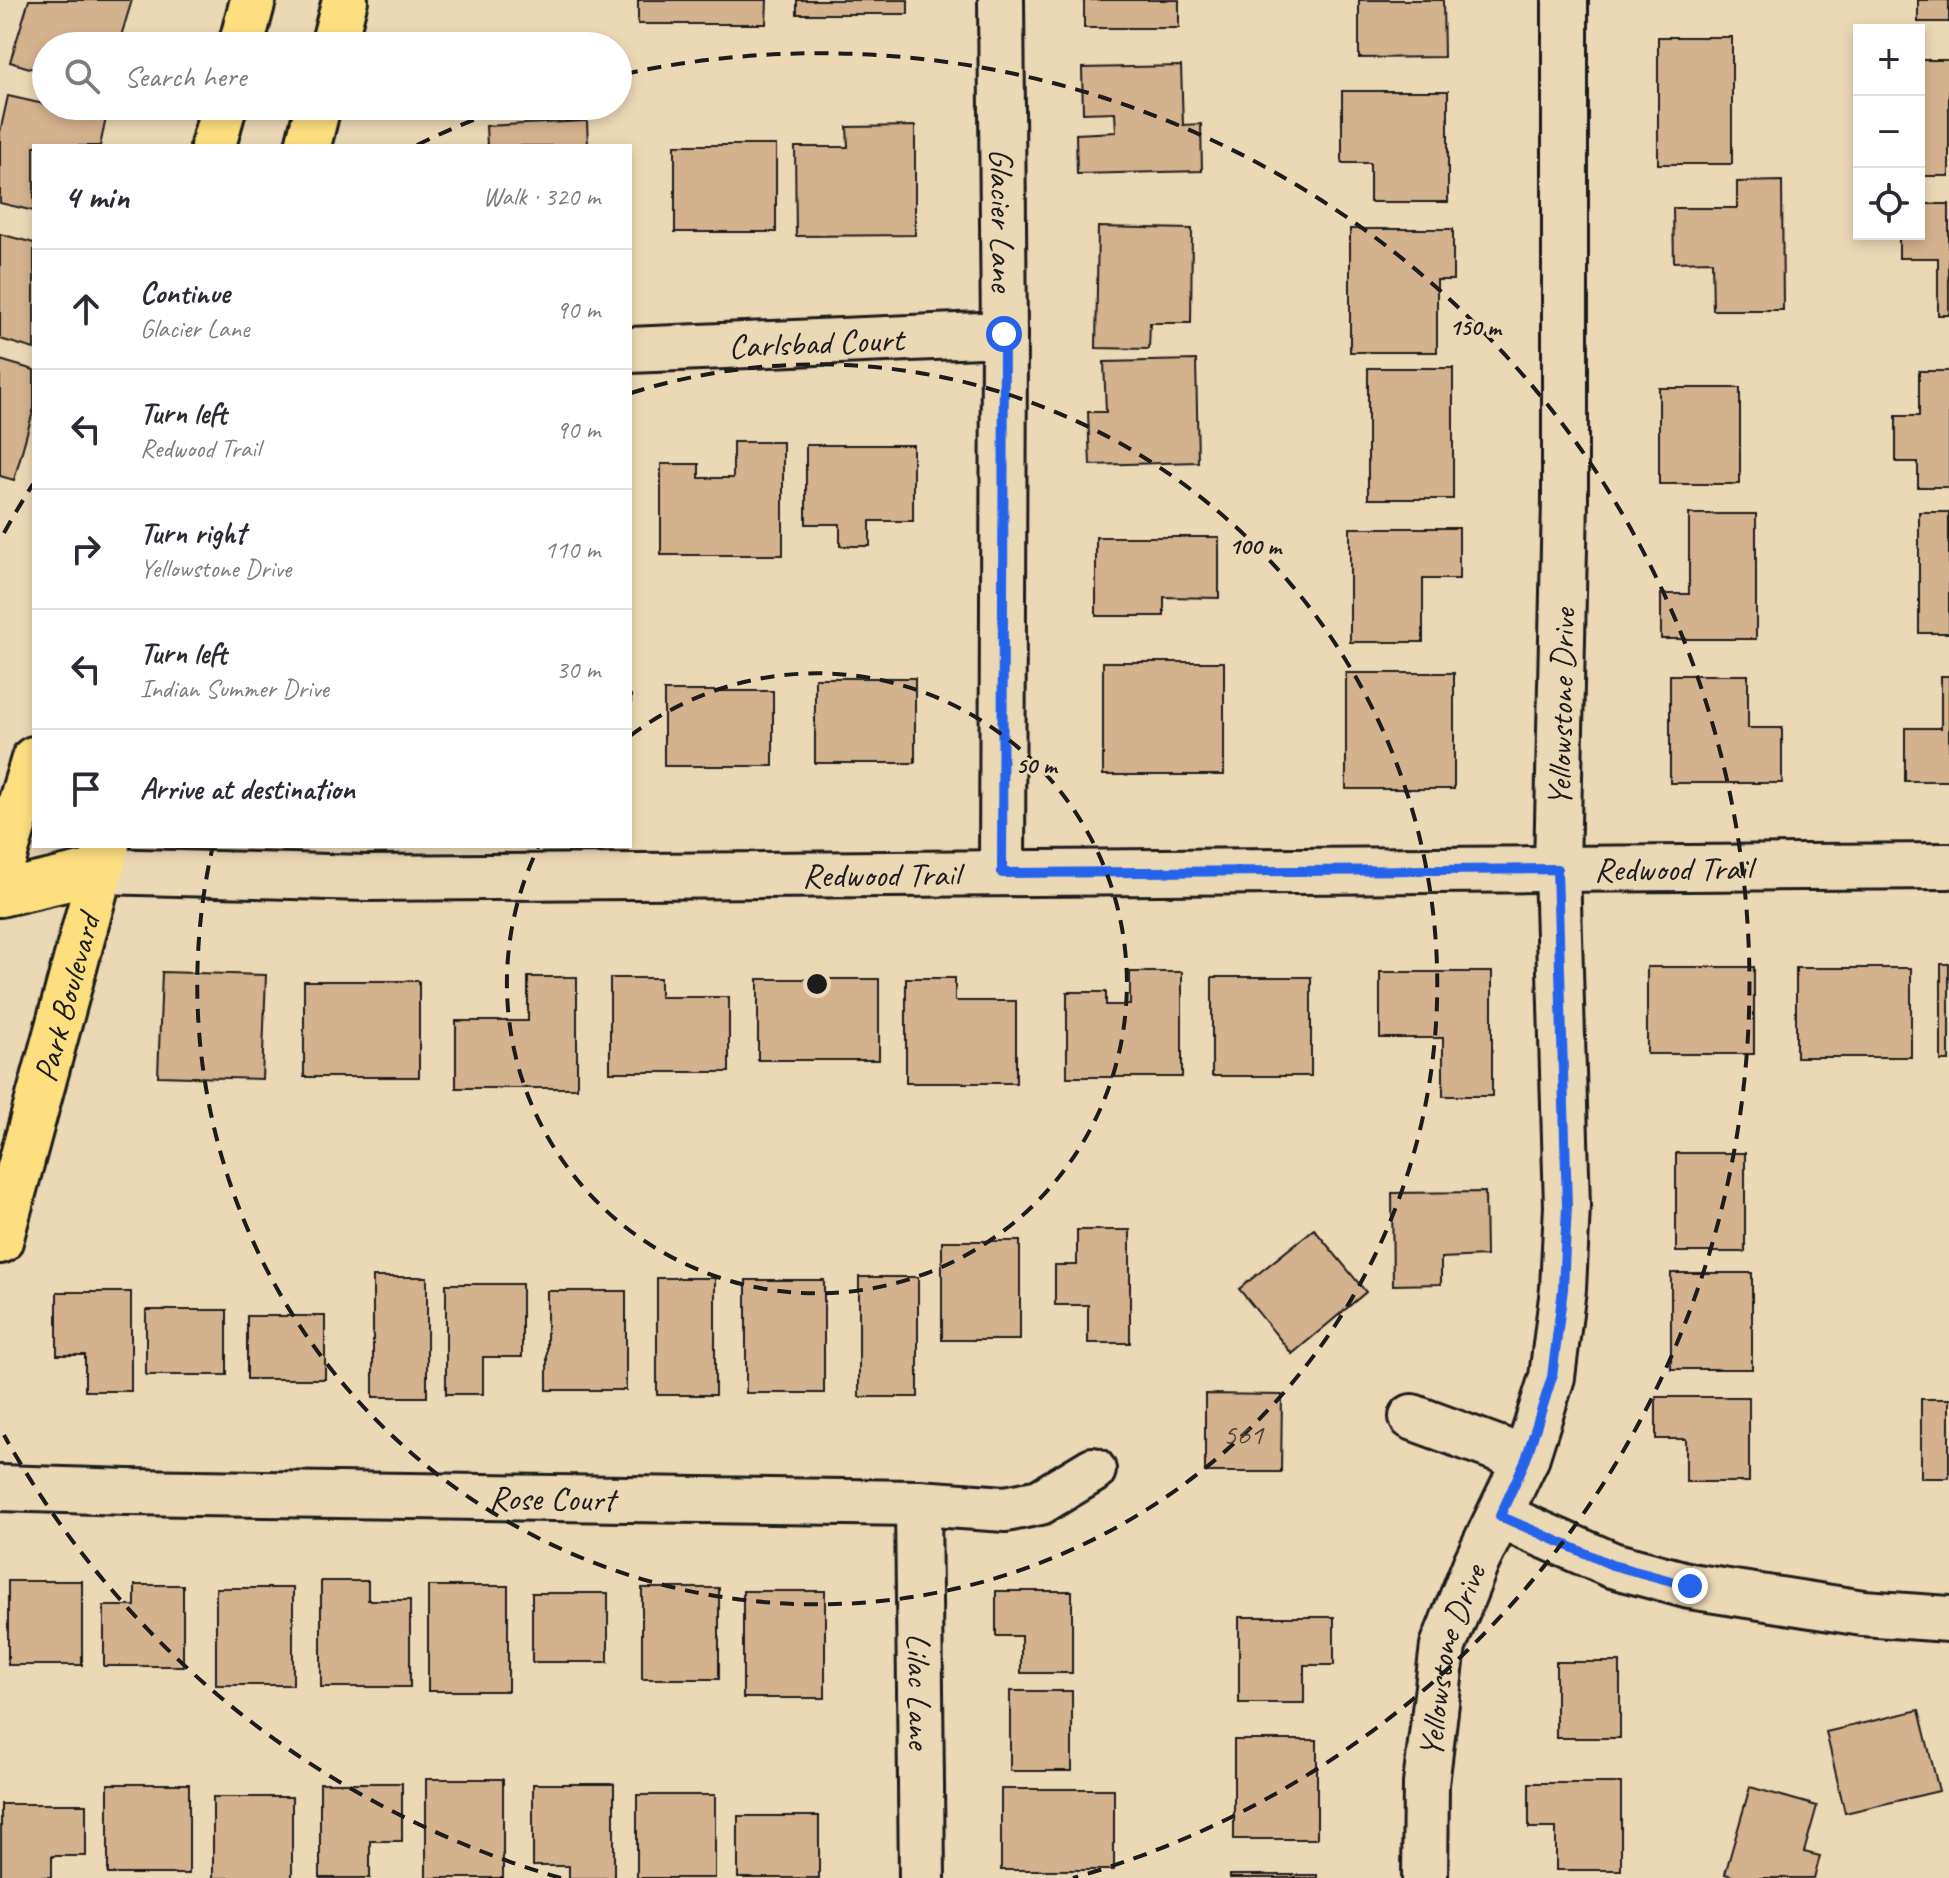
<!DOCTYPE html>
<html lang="en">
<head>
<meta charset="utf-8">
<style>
	:root { --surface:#fff; --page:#f7f7f7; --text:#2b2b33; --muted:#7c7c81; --line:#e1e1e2 }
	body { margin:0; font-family:Caveat,sans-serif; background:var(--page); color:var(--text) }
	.controls { position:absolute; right:24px; top:24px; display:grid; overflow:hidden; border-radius:0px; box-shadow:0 4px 12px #0003 }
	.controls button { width:72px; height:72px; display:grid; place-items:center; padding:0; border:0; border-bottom:2px solid var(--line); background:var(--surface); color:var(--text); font:40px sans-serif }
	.stop { position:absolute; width:24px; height:24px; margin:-18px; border:6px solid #2563eb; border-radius:50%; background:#fff }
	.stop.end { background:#2563eb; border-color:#fff; box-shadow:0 2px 8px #0008 }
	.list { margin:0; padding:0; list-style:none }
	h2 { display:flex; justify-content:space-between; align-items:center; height:104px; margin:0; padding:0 32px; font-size:34px }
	h2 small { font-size:26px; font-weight:400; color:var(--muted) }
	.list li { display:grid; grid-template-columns:52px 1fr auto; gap:24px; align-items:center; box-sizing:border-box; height:120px; padding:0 32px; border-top:2px solid var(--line) }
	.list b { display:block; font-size:30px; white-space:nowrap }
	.list p { margin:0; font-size:26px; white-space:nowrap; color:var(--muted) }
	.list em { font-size:26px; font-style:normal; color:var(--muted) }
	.icon { flex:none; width:44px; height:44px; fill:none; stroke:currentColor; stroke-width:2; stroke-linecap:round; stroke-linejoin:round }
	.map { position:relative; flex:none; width:1949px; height:1878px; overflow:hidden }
	.search { position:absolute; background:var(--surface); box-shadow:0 4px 12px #0003; left:32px; top:32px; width:600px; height:88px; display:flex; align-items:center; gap:20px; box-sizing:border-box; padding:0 28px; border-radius:44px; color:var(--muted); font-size:30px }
	.panel { position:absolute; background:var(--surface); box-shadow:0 4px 12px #0003; left:32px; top:144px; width:600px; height:704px; border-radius:0px }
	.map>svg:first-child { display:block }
</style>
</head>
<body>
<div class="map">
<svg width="1949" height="1878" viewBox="0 0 1949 1878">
	<rect width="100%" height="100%" fill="#ebd8b5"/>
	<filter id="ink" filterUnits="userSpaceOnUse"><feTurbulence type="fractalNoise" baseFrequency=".0125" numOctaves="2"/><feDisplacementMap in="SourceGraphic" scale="16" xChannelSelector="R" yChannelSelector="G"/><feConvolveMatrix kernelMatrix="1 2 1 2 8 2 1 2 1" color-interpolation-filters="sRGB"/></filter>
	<g filter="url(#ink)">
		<path fill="#d5b28e" stroke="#1c1c1c" stroke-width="2" d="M29 0H132L118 46H46V73L10 62Z
			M638 0H767L766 24H638Z
			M797 0H908V14H797Z
			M1084 0H1179V28H1084Z
			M1359 0H1443L1444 57 1359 58Z
			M1918 0H1949V22H1918Z
			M1658 37H1732V164H1658Z
			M1919 60H1949V176H1919Z
			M1181 66 1183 125 1201 124 1202 171 1077 174 1076 134 1116 132 1115 112 1083 113 1082 68Z
			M1342 91H1448V202H1370V163H1342Z
			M8 96 106 118 100 146H34V211L0 203V132Z
			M587 121 588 146H487L486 126Z
			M915 126V235L796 236 795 147H848L847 127Z
			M675 145H776V232H675Z
			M1782 181 1783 310H1713L1712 261 1674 262 1673 208H1737V182Z
			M1919 204H1949V315H1938V258H1899V234H1919Z
			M1098 227 1192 229 1191 323H1150L1149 349 1096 348Z
			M1350 229H1453V280H1437V352H1350Z
			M0 234 34 243V349L0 339Z
			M0 360 34 370V408L14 480 0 476Z
			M1196 360 1198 462 1090 465 1088 412H1106L1104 362Z
			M1368 368H1453V499H1368Z
			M1919 371H1949V487H1918V462H1896V416H1919Z
			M1659 388H1740V484H1659Z
			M733 442H783V555H661V464H699V478H733Z
			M806 445H913V521H870V546H840V524H806Z
			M1919 512H1949V633H1919Z
			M1689 514H1756V639H1661V594H1689Z
			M1350 528H1459V579H1423V642H1350Z
			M1096 537H1219V598L1164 597V616H1096Z
			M1103 662H1224V775H1103Z
			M1346 673H1454V789H1346Z
			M1670 675H1748V728H1782V783H1670Z
			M1941 676H1949V781H1905V728H1941Z
			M815 678H915V763H815Z
			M664 691H773V766H664Z
			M630 695H631V780H630Z
			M1941 964H1949V1061H1941Z
			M1647 967H1754V1054H1647Z
			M1796 968H1911V1057H1796Z
			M162 972 266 975 262 1079 158 1076Z
			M1130 972H1182V1077H1067V992H1106V1005H1130Z
			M1380 972H1492V1096H1443V1038H1380Z
			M528 977H577V1088H456V1021H528Z
			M1212 977H1311V1076H1212Z
			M610 978H660V997H729V1072H610Z
			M906 978H955V1001H1016V1083H906Z
			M758 979H879V1060H758Z
			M304 981H419V1077H304Z
			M1676 1153H1745V1252H1676Z
			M1485 1192 1486 1256 1441 1258V1284L1393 1285 1392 1193Z
			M1314 1229 1366 1292 1292 1354 1239 1289Z
			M1077 1230H1130V1343H1088V1305H1055V1265H1077Z
			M942 1241H1020V1340H942Z
			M1671 1273H1752V1369H1671Z
			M373 1277H427V1397H373Z
			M859 1277H918V1397H859Z
			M657 1278H715V1395H657Z
			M746 1280H824V1393H746Z
			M446 1284H522V1357H483V1394H446Z
			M547 1291H626V1390H547Z
			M57 1292H131V1391H85V1355H57Z
			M146 1310H227V1375H146Z
			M247 1316H325V1379H247Z
			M1205 1394 1282 1395 1281 1472H1205Z
			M1656 1397H1749V1482H1686V1439H1656Z
			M1921 1399H1949V1478H1921Z
			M8 1581H82V1665H8Z
			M321 1581H368V1600H410V1687H321Z
			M135 1585H183V1666H104V1606H135Z
			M428 1586H508V1691H428Z
			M216 1588H293V1685H216Z
			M642 1588H719V1679H642Z
			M743 1591H825V1698H743Z
			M996 1591H1072V1673H1021V1636H996Z
			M532 1593H608V1662H532Z
			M1239 1617H1334V1665H1304V1703H1239Z
			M1556 1662H1620V1738H1556Z
			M1010 1691H1072V1771H1010Z
			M1919 1710 1939 1791 1845 1813 1826 1732Z
			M1234 1740H1317V1839H1234Z
			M426 1779H503V1878H426Z
			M320 1783H402V1841H370V1878H320Z
			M1529 1783H1621V1870H1556V1828H1529Z
			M108 1784H189V1874H108Z
			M533 1784H614V1878H569V1866H533Z
			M1750 1787 1817 1806 1804 1852 1820 1856 1814 1878H1739L1725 1874Z
			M1001 1789H1114V1870H1001Z
			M637 1795H715V1878H637Z
			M213 1797H292V1878H213Z
			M1 1804H86V1856H52V1877H1Z
			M738 1816H819V1878H738Z
			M1230 1875H1317V1878H1230Z"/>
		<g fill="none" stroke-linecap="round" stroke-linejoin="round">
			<g stroke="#1c1c1c" stroke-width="50">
				<g id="minor">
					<path id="s1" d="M1001 0 1004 334 1002 873"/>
					<path id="s2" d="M630 350 1004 334"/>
					<path id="s3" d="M99 871 366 878 1949 866"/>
					<path d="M1412 1417 1526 1459"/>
					<path id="s4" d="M0 1488 128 1492 918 1503 1006 1509 1040 1502 1093 1470"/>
					<path id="s5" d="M918 1503 922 1878"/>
					<path d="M1500 1516 1612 1565 1690 1586 1863 1613 1949 1619"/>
					<path id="s6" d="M1425 1878 1426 1784 1443 1646 1476 1563 1526 1459 1552 1377 1563 1289 1567 1206 1557 869 1565 500V0"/>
				</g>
			</g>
			<g stroke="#1c1c1c" stroke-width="50">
				<g id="major">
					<path d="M241 46 253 0"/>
					<path d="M333 46 345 0"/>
					<path d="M213 146 224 106"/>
					<path d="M308 146 318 106"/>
					<path d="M0 870 34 759"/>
					<path d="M0 894 99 871"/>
					<path id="s7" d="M0 1241 107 846"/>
				</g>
			</g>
			<use href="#minor" stroke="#ebd8b5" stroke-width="44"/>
			<use href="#major" stroke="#fedf80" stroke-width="44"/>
		</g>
	</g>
	<g fill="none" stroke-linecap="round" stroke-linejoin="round" filter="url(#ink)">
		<path stroke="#2563eb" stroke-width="10" d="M1004 334 1002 873 1557 869 1567 1206 1563 1289 1552 1377 1526 1459 1500 1516 1612 1565 1690 1586"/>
	</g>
	<g fill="none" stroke="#1c1c1c" stroke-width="4" stroke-dasharray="14 10">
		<path d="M630 736A310 310 0 1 1 538 848"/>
		<path d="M631 393A620 620 0 1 1 212 850"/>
		<path d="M561 1878A930 930 0 0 1 4 1435M4 533A930 930 0 0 1 33 484M417 145A930 930 0 0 1 507 107M624 74A930 930 0 0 1 1073 1878"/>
	</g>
	<g text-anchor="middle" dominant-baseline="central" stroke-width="6" stroke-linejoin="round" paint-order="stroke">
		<g font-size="30" fill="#4a4238">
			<text x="1243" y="1434">561</text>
		</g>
		<g font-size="34" fill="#1c1c1c" stroke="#ebd8b5">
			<text stroke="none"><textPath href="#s1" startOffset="220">Glacier Lane</textPath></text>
			<text stroke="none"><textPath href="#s2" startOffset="186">Carlsbad Court</textPath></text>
			<text stroke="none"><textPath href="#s6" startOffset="1194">Yellowstone Drive</textPath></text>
			<text stroke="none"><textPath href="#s3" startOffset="1574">Redwood Trail</textPath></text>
			<text stroke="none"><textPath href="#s3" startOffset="782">Redwood Trail</textPath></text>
			<text stroke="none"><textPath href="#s7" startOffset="252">Park Boulevard</textPath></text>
			<text stroke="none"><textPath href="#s4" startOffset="552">Rose Court</textPath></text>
			<text stroke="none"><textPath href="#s6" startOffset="220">Yellowstone Drive</textPath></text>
			<text stroke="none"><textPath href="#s5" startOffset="188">Lilac Lane</textPath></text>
		</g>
	</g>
	<circle cx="817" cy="984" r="12" fill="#1c1c1c" stroke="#ebd8b5" stroke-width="4"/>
	<g font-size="24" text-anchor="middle" font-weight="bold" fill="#1c1c1c" stroke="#ebd8b5" stroke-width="6" stroke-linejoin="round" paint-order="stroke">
		<text x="1475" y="335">150 m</text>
		<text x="1255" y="554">100 m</text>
		<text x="1036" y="773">50 m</text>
	</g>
</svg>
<div class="controls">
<button>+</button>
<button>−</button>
<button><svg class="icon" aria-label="locate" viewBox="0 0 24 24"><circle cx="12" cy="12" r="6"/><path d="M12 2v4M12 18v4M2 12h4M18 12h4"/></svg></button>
</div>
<div class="stop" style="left:1004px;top:334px"></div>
<div class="stop end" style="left:1690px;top:1586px"></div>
<div class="search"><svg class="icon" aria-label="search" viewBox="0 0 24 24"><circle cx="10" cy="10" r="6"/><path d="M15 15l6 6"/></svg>Search here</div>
<section class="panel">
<h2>4 min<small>Walk · 320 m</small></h2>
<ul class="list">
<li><svg class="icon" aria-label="ahead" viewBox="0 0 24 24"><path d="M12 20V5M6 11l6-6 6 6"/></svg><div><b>Continue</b><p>Glacier Lane</p></div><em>90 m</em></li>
<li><svg class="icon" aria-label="left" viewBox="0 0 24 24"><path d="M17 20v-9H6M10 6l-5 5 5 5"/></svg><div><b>Turn left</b><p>Redwood Trail</p></div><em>90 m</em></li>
<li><svg class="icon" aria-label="right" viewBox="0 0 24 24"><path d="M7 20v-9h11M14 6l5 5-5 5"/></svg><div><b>Turn right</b><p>Yellowstone Drive</p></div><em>110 m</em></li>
<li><svg class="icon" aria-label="left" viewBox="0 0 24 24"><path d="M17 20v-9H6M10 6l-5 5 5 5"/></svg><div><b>Turn left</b><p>Indian Summer Drive</p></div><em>30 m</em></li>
<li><svg class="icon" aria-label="arrive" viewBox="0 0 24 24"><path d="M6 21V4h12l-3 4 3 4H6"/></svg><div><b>Arrive at destination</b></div></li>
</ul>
</section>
</div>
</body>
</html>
